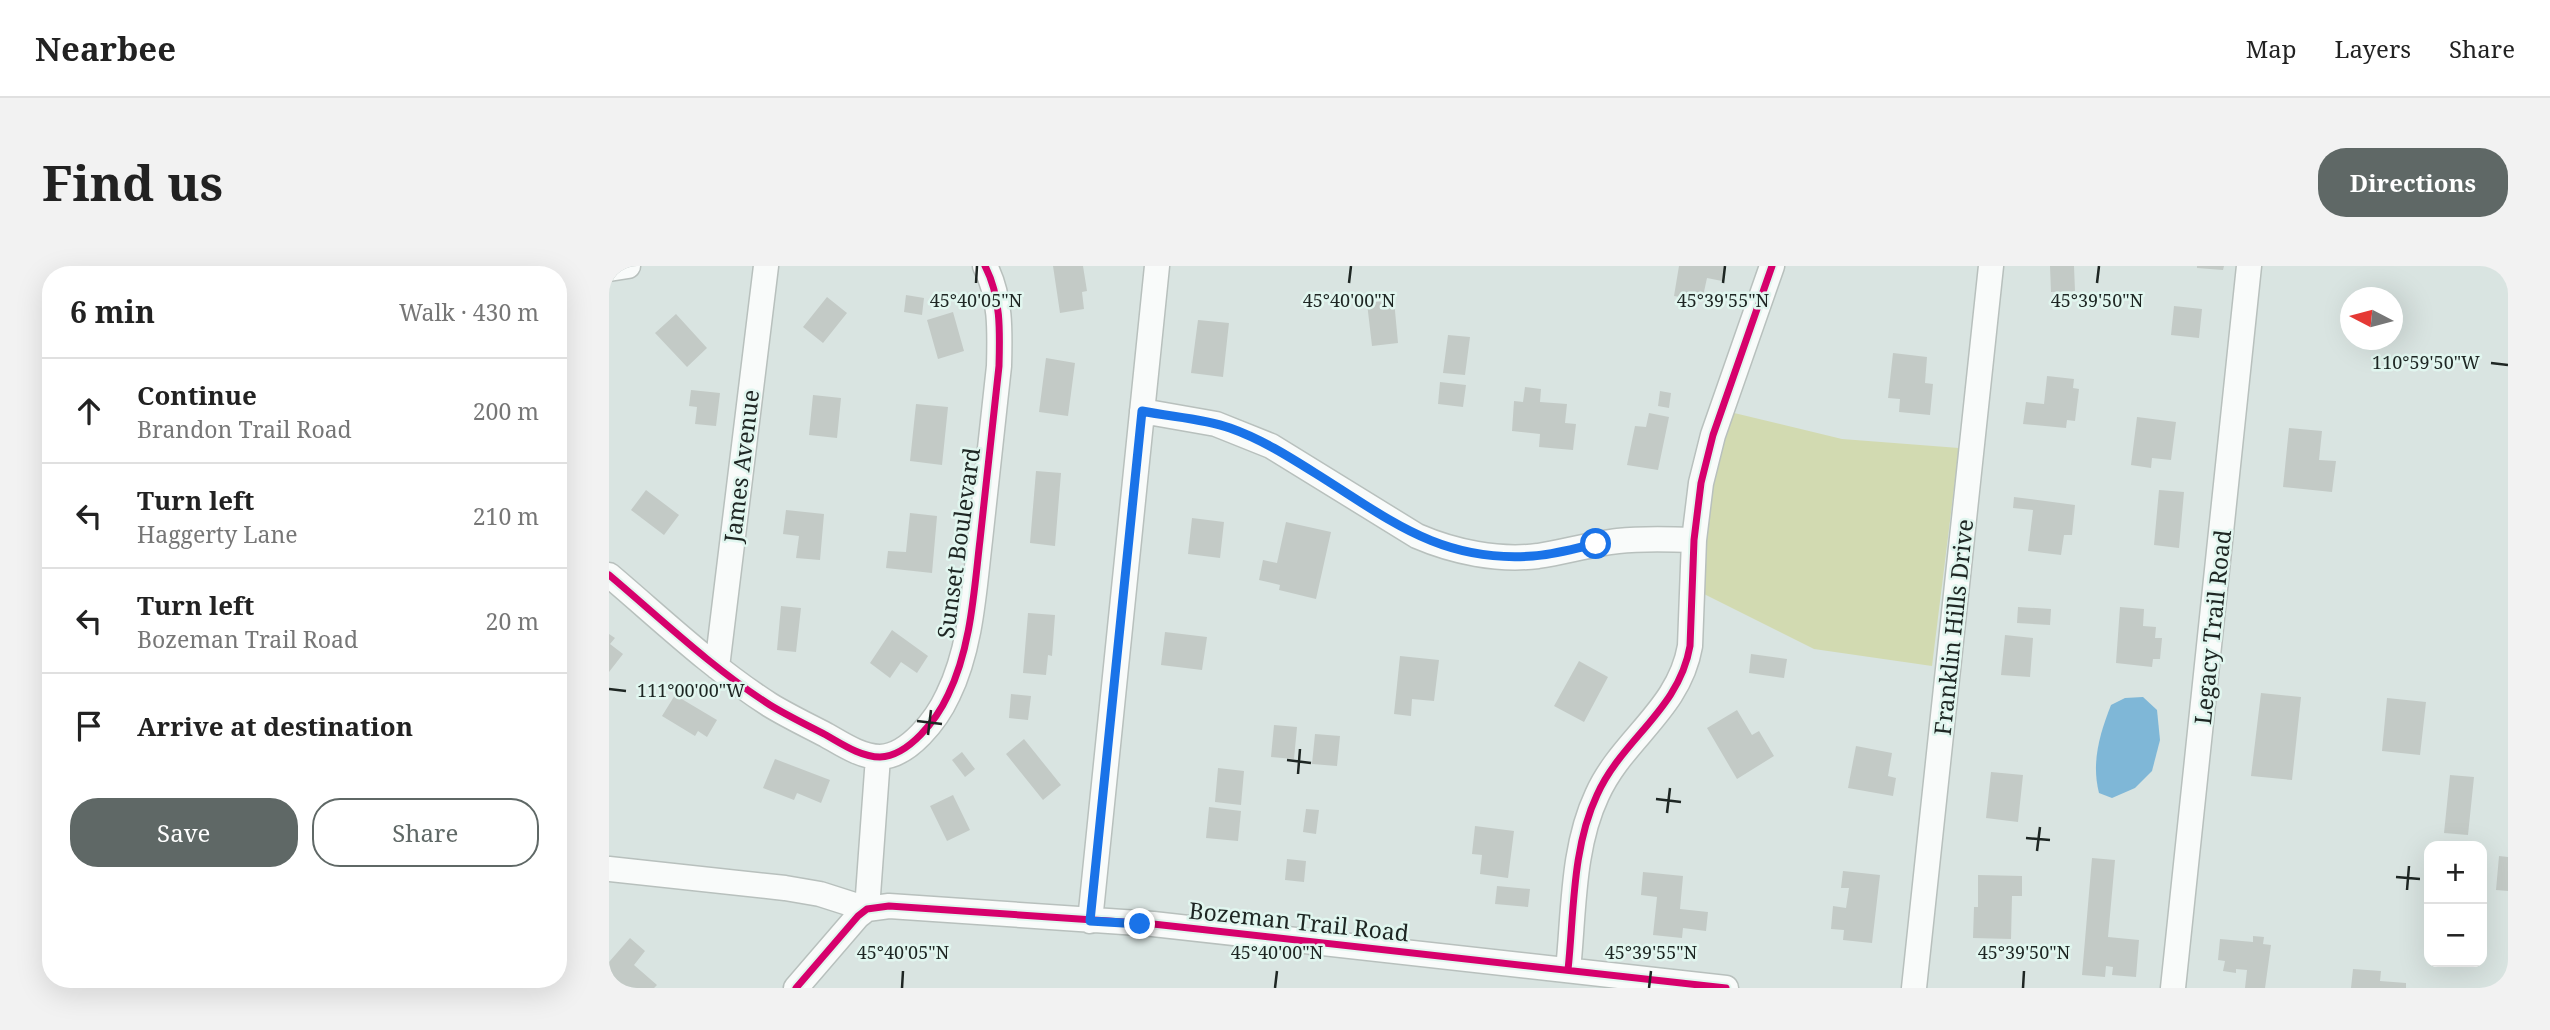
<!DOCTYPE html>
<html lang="en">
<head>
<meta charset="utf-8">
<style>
	:root { --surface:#fff; --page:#f2f2f2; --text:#222; --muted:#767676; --line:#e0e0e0; --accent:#5f6866 }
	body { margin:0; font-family:"Noto Serif",serif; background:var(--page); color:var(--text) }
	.controls { position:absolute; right:21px; bottom:21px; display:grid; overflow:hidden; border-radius:14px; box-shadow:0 7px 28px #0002 }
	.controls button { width:63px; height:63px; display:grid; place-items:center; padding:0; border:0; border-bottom:2px solid var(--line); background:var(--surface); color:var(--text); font:35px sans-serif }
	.compass { position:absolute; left:1731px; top:21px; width:63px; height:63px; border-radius:50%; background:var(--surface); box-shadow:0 7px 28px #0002; rotate:276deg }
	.stop { position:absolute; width:21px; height:21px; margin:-16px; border:5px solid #1a73e8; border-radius:50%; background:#fff }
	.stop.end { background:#1a73e8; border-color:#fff; box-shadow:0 2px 7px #0008 }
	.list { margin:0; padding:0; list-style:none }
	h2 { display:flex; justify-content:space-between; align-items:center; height:91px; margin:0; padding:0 28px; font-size:30px }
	h2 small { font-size:23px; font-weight:400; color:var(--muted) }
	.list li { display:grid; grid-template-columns:46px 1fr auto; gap:21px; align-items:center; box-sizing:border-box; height:105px; padding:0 28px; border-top:2px solid var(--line) }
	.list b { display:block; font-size:26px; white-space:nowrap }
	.list p { margin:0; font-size:23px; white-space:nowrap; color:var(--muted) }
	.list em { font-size:23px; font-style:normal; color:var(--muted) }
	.actions { display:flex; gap:14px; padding:21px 28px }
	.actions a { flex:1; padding:16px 0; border:2px solid var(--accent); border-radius:28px; text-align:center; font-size:24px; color:var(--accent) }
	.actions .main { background:var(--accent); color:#fff }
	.icon { flex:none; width:38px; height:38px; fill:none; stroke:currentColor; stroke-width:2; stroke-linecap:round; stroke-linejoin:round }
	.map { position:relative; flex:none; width:1899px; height:722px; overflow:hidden; border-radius:28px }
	header { display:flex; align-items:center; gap:42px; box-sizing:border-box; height:98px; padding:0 35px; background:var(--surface); border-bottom:2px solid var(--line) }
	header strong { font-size:33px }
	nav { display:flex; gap:38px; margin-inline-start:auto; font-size:24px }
	.intro { display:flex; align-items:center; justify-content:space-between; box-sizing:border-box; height:168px; padding:0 42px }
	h1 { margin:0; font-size:49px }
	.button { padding:18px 32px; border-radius:28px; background:var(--accent); color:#fff; font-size:24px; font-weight:700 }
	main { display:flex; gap:42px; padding:0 42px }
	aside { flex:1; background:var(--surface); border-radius:28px; box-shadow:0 7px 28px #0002 }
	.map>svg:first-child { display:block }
</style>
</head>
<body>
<header>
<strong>Nearbee</strong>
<nav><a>Map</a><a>Layers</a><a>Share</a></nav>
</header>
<div class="intro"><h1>Find us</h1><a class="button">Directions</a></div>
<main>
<aside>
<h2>6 min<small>Walk · 430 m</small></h2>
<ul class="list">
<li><svg class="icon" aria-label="ahead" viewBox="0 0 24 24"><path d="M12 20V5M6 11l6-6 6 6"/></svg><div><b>Continue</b><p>Brandon Trail Road</p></div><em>200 m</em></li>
<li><svg class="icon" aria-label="left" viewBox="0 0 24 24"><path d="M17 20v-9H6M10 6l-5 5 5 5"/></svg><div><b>Turn left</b><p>Haggerty Lane</p></div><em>210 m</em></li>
<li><svg class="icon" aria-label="left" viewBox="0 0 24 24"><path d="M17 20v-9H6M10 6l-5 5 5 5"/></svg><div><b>Turn left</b><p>Bozeman Trail Road</p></div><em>20 m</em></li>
<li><svg class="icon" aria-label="arrive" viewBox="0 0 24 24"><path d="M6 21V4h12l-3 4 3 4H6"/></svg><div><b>Arrive at destination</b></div></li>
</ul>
<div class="actions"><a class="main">Save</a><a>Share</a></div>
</aside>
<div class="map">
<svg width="1899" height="722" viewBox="0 0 1899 722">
	<rect width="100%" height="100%" fill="#d9e4e1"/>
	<path fill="#d2dab1" d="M1121 146 1233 173 1350 182 1323 400 1205 383 1091 326 1097 238Z"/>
	<path fill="#7fb7d7" d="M1534 431 1548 444 1551 474 1543 505 1526 522 1503 532 1490 527C1482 496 1491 467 1502 439L1516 432Z"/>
	<path fill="#c3cac6" d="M444 0H474L478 25 473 26 475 43 451 47Z
		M1070 0H1116L1113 15 1098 12 1093 35 1065 30Z
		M1441 0H1465L1466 25 1442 26Z
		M1588 0H1615L1614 4 1588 2Z
		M297 29 315 32 313 49 295 46Z
		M218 31 238 47 214 77 194 61Z
		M785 34 789 77 763 80 758 37Z
		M1565 40 1593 43 1590 72 1562 69Z
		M344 46 355 85 329 93 318 54Z
		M67 48 98 82 78 101 46 67Z
		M589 54 620 57 614 111 582 107Z
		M839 69 861 71 856 109 834 107Z
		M1284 87 1318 91 1316 117 1324 118 1321 149 1290 146 1291 133 1279 132Z
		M437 92 466 97 459 150 430 146Z
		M1438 110 1465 113 1464 122 1470 123 1466 155 1458 154 1457 162 1414 158 1417 136 1435 138Z
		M831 116 857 119 854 141 829 138Z
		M916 121 932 123 931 136 958 138 956 157 967 158 964 184 930 181 931 168 903 165 905 135 914 136Z
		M82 124 111 127 107 160 86 158 88 141 80 140Z
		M1051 125 1062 127 1060 142 1049 140Z
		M204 129 232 132 228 172 200 169Z
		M307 138 339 141 333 199 301 195Z
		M1040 147 1060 151 1049 204 1018 199 1026 160 1037 161Z
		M1528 151 1567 156 1562 194 1543 192 1542 202 1522 199Z
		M1680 162 1713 165 1710 194 1727 195 1723 226 1674 221Z
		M427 205 452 207 446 280 421 277Z
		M37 224 70 249 55 269 22 244Z
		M1550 224 1575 226 1570 282 1545 279Z
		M1405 231 1466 239 1463 269H1455L1452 289 1419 285 1424 244 1404 242Z
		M177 244 215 248 211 294 187 292 190 270 174 268Z
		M301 247 328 250 323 307 277 302 279 285 297 286Z
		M583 252 615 256 611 292 579 288Z
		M677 256 722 266 707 333 670 324 671 319 650 314 654 294 668 297Z
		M172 340 192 342 187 386 168 384Z
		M1409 341 1442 343 1441 359 1408 357Z
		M1511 341 1535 343 1534 360 1547 361 1546 372H1553L1551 393H1544L1543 401 1507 397Z
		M419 347 446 349 443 390 439 389 437 409 414 407Z
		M283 364 319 390 308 407 292 396 281 412 261 397Z
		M556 366 598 371 593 404 552 399Z
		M0 368 6 372 1 378 14 388 0 406Z
		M1396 369 1424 372 1421 411 1392 409Z
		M1142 388 1178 393 1175 412 1140 407Z
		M791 390 830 394 825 435 803 433 802 450 785 448Z
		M970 395 999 411 975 456 945 440Z
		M1652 427 1692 431 1683 514 1642 510Z
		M402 428 422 430 419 454 400 452Z
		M66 429 108 454 98 471 89 465 86 470 53 450Z
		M1778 432 1817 436 1811 489 1773 485Z
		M1128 444 1143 469 1150 465 1165 490 1128 513 1098 462Z
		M665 459 688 461 685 493 662 491Z
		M706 468 731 470 728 500 703 498Z
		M415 473 452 519 434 534 397 488Z
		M1247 480 1283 487 1279 510 1287 512 1284 530 1239 522Z
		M353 486 366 503 356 511 343 494Z
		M166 493 221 514 212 537 188 527 185 534 154 522Z
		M609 502 635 505 632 539 606 536Z
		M1382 506 1414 509 1409 556 1377 552Z
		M1841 509 1865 511 1859 569 1835 567Z
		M344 529 361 564 338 575 321 540Z
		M600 541 632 545 629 575 597 572Z
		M697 543 710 544 707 568 694 566Z
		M866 560 905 565 899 612 871 608 873 589 863 588Z
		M1890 590 1899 591V625L1887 624Z
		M1483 592 1506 594 1499 671 1530 674 1527 711 1503 709 1504 701 1497 700 1496 711 1473 709Z
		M678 593 697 595 695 616 676 614Z
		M1234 605 1271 609 1263 677 1234 674 1235 664 1222 663 1224 640 1237 642 1240 622H1232Z
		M1034 606 1074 610 1071 643 1099 646 1097 665 1074 662 1073 672 1044 669 1048 631 1032 629Z
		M1369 609 1413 610V630H1403L1402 673 1364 672 1365 641H1369Z
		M888 620 921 623 919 641 886 638Z
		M1644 670 1655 671 1654 678 1662 679 1656 722H1636L1638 704 1627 703V707L1614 705 1616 695 1609 694 1611 673 1644 676Z
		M21 672 36 685 25 699 48 719 45 722H8L0 715V696Z
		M1744 703 1772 705 1771 715 1797 717V722H1742Z"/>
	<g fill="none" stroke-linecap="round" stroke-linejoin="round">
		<g stroke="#b8c0bd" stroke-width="27">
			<path id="minor" d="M0 3 19 0
				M533 145 607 158 662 180 808 270C845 286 889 295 929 290 956 286 982 278 1009 275 1034 272 1060 273 1085 274
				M0 309C52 353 103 402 161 439 179 450 198 459 217 469 233 478 252 491 271 491 300 490 328 453 339 429 362 382 365 325 371 274 377 216 384 158 390 100 391 65 392 31 376 0
				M108 401 157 0
				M0 603 176 622 211 628 258 643
				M258 643 269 491
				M481 655 548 0
				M959 704C965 647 963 582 988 529 1013 473 1070 444 1081 380L1085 274 1092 217 1104 169 1163 0
				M187 722 249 650 258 643 280 640 544 658 1117 722
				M1305 722 1382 0
				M1564 722 1640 0"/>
		</g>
		<use href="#minor" stroke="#f9fbfa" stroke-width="24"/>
		<g stroke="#e1f6ef" stroke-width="11">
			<path id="cycleway" d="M0 309C52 353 103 402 161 439 179 450 198 459 217 469 233 478 252 491 271 491 300 490 328 453 339 429 362 382 365 325 371 274 377 216 384 158 390 100 391 65 392 31 376 0
				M959 704C965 647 963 582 988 529 1013 473 1070 444 1081 380L1085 274 1092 217 1104 169 1163 0
				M187 722 249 650 258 643 280 640 544 658 1117 722"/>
		</g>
		<use href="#cycleway" stroke="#d6006c" stroke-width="7"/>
	</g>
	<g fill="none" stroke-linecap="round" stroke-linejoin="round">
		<path stroke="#1a73e8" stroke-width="9" d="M531 658 481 655 533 145C562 151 593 152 621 162 652 173 679 190 706 207 780 253 831 297 924 290 945 289 967 282 987 278"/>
	</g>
	<path fill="none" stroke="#1e2623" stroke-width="2.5" d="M367 17 368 0M740 17 742 0M1114 17 1116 0M1488 17 1490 0M1882 97 1899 99M0 423 17 425M308 455 333 458M319 469 322 444M678 494 702 497M689 508 691 483M1047 533 1072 536M1058 547 1061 522M1417 572 1441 574M1428 585 1431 561M1787 611 1811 613M1798 624 1800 600M293 722 294 705M666 722 668 705M1040 722 1042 705M1414 722 1415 705"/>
	<g text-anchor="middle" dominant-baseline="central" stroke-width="5" stroke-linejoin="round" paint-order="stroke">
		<g font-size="23" fill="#1e2623" stroke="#e1f6ef">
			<text transform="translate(132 200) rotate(-83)">James Avenue</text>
			<text transform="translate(349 277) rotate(-82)">Sunset Boulevard</text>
			<text transform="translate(1344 361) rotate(-84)">Franklin Hills Drive</text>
			<text transform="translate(1603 361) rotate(-84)">Legacy Trail Road</text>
			<text transform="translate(690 655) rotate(6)">Bozeman Trail Road</text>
		</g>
	</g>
	<g font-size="18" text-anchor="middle" fill="#1e2623" stroke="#e1f6ef" stroke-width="5" stroke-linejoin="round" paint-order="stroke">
		<text x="367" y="41">45°40'05"N</text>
		<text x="740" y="41">45°40'00"N</text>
		<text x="1114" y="41">45°39'55"N</text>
		<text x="1488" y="41">45°39'50"N</text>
		<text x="1817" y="103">110°59'50"W</text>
		<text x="82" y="431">111°00'00"W</text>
		<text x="294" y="693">45°40'05"N</text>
		<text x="668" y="693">45°40'00"N</text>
		<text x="1042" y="693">45°39'55"N</text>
		<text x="1415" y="693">45°39'50"N</text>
	</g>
</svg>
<div class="controls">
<button>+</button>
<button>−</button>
</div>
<svg class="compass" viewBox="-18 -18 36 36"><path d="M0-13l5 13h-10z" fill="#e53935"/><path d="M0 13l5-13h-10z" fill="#767676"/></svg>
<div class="stop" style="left:987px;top:278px"></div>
<div class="stop end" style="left:531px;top:658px"></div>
</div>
</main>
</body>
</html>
